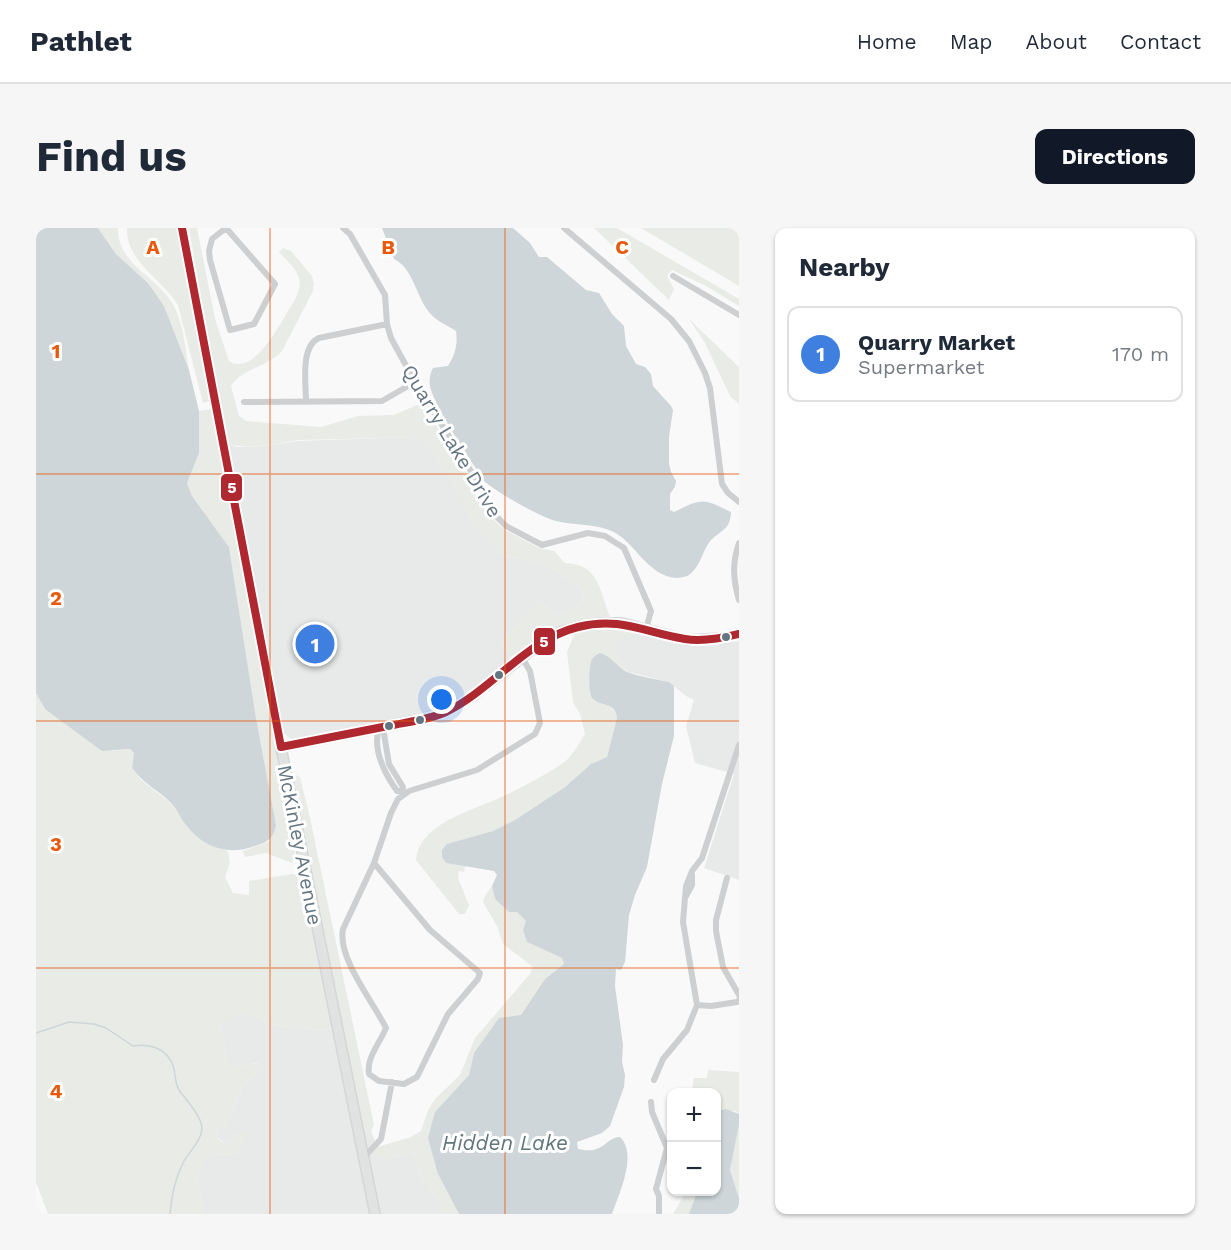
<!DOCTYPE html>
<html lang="en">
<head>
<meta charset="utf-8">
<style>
	:root { --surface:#fff; --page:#f6f6f7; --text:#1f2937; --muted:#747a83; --line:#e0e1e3; --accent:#111827 }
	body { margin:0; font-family:"Work Sans",sans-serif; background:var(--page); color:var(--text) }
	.controls { position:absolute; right:18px; bottom:18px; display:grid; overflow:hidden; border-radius:12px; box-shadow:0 2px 4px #0004 }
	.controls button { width:54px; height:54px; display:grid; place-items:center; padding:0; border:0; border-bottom:2px solid var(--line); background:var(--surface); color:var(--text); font:30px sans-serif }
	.you { position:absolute; left:406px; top:472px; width:21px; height:21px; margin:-15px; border:4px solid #fff; border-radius:50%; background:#1a73e8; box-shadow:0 0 0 9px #1a73e833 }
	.badge { display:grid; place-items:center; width:39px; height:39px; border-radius:50%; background:var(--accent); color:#fff; font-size:20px; font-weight:700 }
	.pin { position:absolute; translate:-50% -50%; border:3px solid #fff; box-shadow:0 2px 6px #0006 }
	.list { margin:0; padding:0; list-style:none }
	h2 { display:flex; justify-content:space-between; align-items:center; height:78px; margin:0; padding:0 24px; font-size:26px }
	h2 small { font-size:20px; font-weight:400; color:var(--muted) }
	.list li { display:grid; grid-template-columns:39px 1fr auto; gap:18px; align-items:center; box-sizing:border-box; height:96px; margin:0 12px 12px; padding:0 12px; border:2px solid var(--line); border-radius:12px }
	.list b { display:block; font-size:22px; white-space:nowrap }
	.list p { margin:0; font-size:20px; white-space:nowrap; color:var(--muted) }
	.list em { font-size:20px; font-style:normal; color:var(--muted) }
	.map { position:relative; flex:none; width:703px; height:986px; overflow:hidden; border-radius:12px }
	header { display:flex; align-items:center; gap:36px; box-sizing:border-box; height:84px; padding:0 30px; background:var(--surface); border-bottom:2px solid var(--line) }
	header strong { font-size:28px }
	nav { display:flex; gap:33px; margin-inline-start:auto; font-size:21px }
	.intro { display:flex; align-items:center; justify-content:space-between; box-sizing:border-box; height:144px; padding:0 36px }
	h1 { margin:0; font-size:42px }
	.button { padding:15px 27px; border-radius:12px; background:var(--accent); color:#fff; font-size:21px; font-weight:700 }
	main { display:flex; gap:36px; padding:0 36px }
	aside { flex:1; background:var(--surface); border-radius:12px; box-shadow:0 2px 4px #0004 }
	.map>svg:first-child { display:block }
</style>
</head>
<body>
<header>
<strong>Pathlet</strong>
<nav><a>Home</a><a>Map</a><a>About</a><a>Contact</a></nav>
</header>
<div class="intro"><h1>Find us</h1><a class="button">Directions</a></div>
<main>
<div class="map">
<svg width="703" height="986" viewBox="0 0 703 986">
	<rect width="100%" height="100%" fill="#f9f9f9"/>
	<path fill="#e8e9e9" d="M378 209 387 213 395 221 432 281 429 284 467 328 488 331 519 342 546 362 547 368 543 378 523 389 503 373 464 416 478 429 433 467 413 478 392 485 262 511 253 510 247 504 242 491 191 215 201 219H218L262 213Z
		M596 402 643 415 660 417 685 416 703 413V652L668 640 698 546 659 535 650 498 658 472 650 468 633 454 592 444 581 427V411Z
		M211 785 219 788 233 797 287 802 307 798 327 900 332 905 335 903 346 931 377 924 386 953 405 975 406 986H168L160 946 169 932 177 927 201 926 203 904 191 917 182 910 181 902 190 897 208 857 227 839 223 835 198 838 191 835 185 797 189 790Z"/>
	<path fill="#e8ebe6" d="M62 0H82C81 37 122 48 138 78 148 98 149 120 153 142L128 78 112 55 80 26Z
		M91 0H142L173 173 167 175 142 77C126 51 90 34 91 0Z
		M153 0H161L179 91 193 133C216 148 240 103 249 88 255 77 267 63 263 50 261 41 249 31 243 24L247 20 255 23 276 48 278 56 277 63 246 123C232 139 206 140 195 158L203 188 210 193 285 199 322 188 358 187 381 177 389 179 459 293 469 302 503 320 518 323 529 335C563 336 563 361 574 389 527 395 515 398 478 429L464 416 503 373 523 389 543 378 547 368 546 362 519 342 488 331 467 328 428 284 431 281 395 221 387 213 378 209C340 210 303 211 265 212 240 214 215 224 191 215Z
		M558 0H581L703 71V78L670 58 636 42 631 48 638 61 633 72Z
		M605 0H703V58Z
		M653 91 703 139V176L694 168 669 115Z
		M176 181 260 629 256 635 230 625 209 629 207 623 232 614 240 597 220 490 193 319 156 268 151 255 163 225V183Z
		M563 400 596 402 594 409 581 411V427L592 444 580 437 569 426 558 472C568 476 580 477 581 490L571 529 555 536 529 559 479 592 457 603 412 616 410 635 429 637 428 644 423 643 422 650 433 677 429 686H423L380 632C383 594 442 581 470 567 488 558 510 547 527 535 536 529 543 515 549 506L544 486 537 474 531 424 539 405Z
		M0 465 9 481 76 523 94 521 98 525 96 540 104 551 137 577 151 598 170 615 192 623 194 635 189 649 197 665 213 667V653L256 646 262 647 266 650 268 658 296 800 287 802 233 797 219 788 211 785 189 791 185 797 191 835 198 838 224 835 227 839 208 857 190 897 181 902 182 911 191 917 203 904H208L210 908 201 926C177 927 173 925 160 946L168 986H12L0 954Z
		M260 547 264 549 274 590 338 897 335 903 332 905 327 900 256 551Z
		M456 658 459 671 481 684 490 693 491 714 526 730 528 736 509 751 485 787 438 825 433 847 399 884 402 946 423 986H406L405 975 386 953 377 924 346 931 337 927 341 919 375 909 385 903 393 880 400 870 424 847 439 810 494 746 497 739 467 716 461 698 447 674 449 668Z
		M672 842 703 844V886L699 883H683L681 886 680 864H656L658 850H671Z
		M703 897V970L694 942Z
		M650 964H661L653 986H637Z"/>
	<path fill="#ced6d9" d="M0 0H62L80 26 112 55 128 78 153 142 163 183V225L151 255 156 268 193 319 220 490 240 597C237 611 232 614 219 618 192 628 168 620 150 597 145 591 142 583 137 577 124 563 107 556 96 540L98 525 94 521 66 523 9 481 0 465Z
		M346 0H477L494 15 503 29H511L550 62 563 65 576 86 588 98 590 118 600 136 609 139 615 146 617 158 635 178 637 182 633 209V235L635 244 640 253 639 259 634 266V282L638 284C667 270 666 270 695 284 695 289 694 292 692 297 687 304 677 308 672 316 666 326 663 340 653 347 650 349 643 350 640 350 611 347 601 317 578 304 560 295 539 298 520 293 504 289 460 264 448 253 434 230 399 181 394 158 393 152 394 145 397 140L412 138C419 127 422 117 420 103 411 97 400 93 393 84 380 68 377 40 358 31Z
		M564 425C574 427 581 439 591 444 604 449 620 451 633 454L638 458V508L626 556 611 639 599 667 593 687 589 734 585 742 580 741 579 758 587 817 586 834 589 847 588 859 574 898 566 905 541 914 542 921C569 927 568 910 584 909 602 926 583 966 576 986H423L402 946 392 910 399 884 433 847 438 825 463 790 485 787 509 751 528 736 526 730 491 714 487 702 490 693 481 684H473L459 671 456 658 461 647 458 643 410 635 406 629V622L411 616 457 603 479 592 529 559 555 536 571 529 581 490C580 474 566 479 557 471 552 467 553 441 555 434 556 429 560 427 564 425Z
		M690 881 703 886V897L694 942 703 970V986H653L661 964H680L681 886 683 883Z"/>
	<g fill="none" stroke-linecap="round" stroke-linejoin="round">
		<path stroke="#ced6d9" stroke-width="1.5" d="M0 805 33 794 58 796 70 800 97 818C113 815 129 820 136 835 140 843 138 854 143 862 150 872 166 888 166 901 165 913 154 923 148 933 139 952 136 965 134 986"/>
		<g stroke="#d5d6d7" stroke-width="12">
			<path id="secondary" d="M245 519 382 492 408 485 437 468 508 412 524 404 545 398 566 395H586L651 412 688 410 703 406"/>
		</g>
		<g stroke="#d5d6d7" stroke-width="12">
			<path id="primary" d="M146 0 245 519 339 986"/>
		</g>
		<path stroke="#cecfd0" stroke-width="6" d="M190 0 239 56 218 96 194 102 174 32 173 23 176 11Z
			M307 0 314 6 349 67 351 96 355 110 379 154 450 267 460 288 470 298 506 317 552 305 569 308 588 320 615 383 610 401
			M528 0 635 91 653 113 669 145 674 160 686 256 692 265 703 274
			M637 48 703 87
			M208 174 346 173 379 154
			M270 174C270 156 264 118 283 110L351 96
			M703 315C696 335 697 352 703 372
			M343 500C336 522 349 546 361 563H366L368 566
			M343 500 348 506 353 536 367 559 366 563
			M338 635 394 702 444 745 442 751 412 786 381 849 368 856 343 853 333 846C330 830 344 815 350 800 338 775 301 730 307 701L338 635 355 585 362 571 373 563 441 542 499 506 504 495 494 443 485 428
			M691 650 680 692V703L687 739 703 767
			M650 668 656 657V647
			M661 777 675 778 701 774 703 772
			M618 852 627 831 651 802 661 777 647 694 650 658 656 643 666 630 703 517
			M615 874 616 884 631 920 620 961 623 968V986
			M328 929 345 911 356 854"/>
		<use href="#secondary" stroke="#e1e2e2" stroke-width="9"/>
		<use href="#primary" stroke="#e1e2e2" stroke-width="9"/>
		<g stroke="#fff" stroke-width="12">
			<path id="bus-1" d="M146 0 245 519
				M245 519C281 512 316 505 352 498 371 494 392 492 410 484 457 461 490 412 542 399 584 388 610 405 649 411 666 414 687 410 703 406"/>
		</g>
		<use href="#bus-1" stroke="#af272f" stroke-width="8"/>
	</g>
	<path fill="none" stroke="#e8590c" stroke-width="1.5" stroke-opacity="0.55" d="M234 0V986M469 0V986M0 246H703M0 493H703M0 740H703"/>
	<g fill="#657683" stroke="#fff" stroke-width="2">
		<circle cx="690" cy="409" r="5"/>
		<circle cx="463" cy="447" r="5"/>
		<circle cx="384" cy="492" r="5"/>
		<circle cx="353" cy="498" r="5"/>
	</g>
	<g text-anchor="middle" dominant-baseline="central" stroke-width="6" stroke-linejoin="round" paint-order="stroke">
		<g font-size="20" fill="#657683" stroke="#fff">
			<text transform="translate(416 213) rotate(59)">Quarry Lake Drive</text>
			<text transform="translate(264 617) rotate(79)">McKinley Avenue</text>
		</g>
		<g font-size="21" font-style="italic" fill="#60757c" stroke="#fff">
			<text x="469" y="914">Hidden Lake</text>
		</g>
	</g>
	<g font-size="20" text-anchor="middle" font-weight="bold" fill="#e8590c" stroke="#fff" stroke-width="6" stroke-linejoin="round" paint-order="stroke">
		<text x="117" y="26">A</text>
		<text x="352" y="26">B</text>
		<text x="586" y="26">C</text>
		<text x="20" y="130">1</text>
		<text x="20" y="377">2</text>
		<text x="20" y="623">3</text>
		<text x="20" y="870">4</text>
	</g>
	<g stroke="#fff" stroke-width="2">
		<rect x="184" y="245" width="23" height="29" rx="6" fill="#af272f"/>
		<rect x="497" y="399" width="23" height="29" rx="6" fill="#af272f"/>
	</g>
	<g font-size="16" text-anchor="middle" font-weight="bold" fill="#fff">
		<text x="196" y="265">5</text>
		<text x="508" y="419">5</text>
	</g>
</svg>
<div class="controls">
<button>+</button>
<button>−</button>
</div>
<div class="you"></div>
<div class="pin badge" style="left:279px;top:416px;background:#3f7fe0">1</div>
</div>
<aside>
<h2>Nearby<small></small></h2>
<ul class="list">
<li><span class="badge" style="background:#3f7fe0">1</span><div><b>Quarry Market</b><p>Supermarket</p></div><em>170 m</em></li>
</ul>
</aside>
</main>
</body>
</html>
